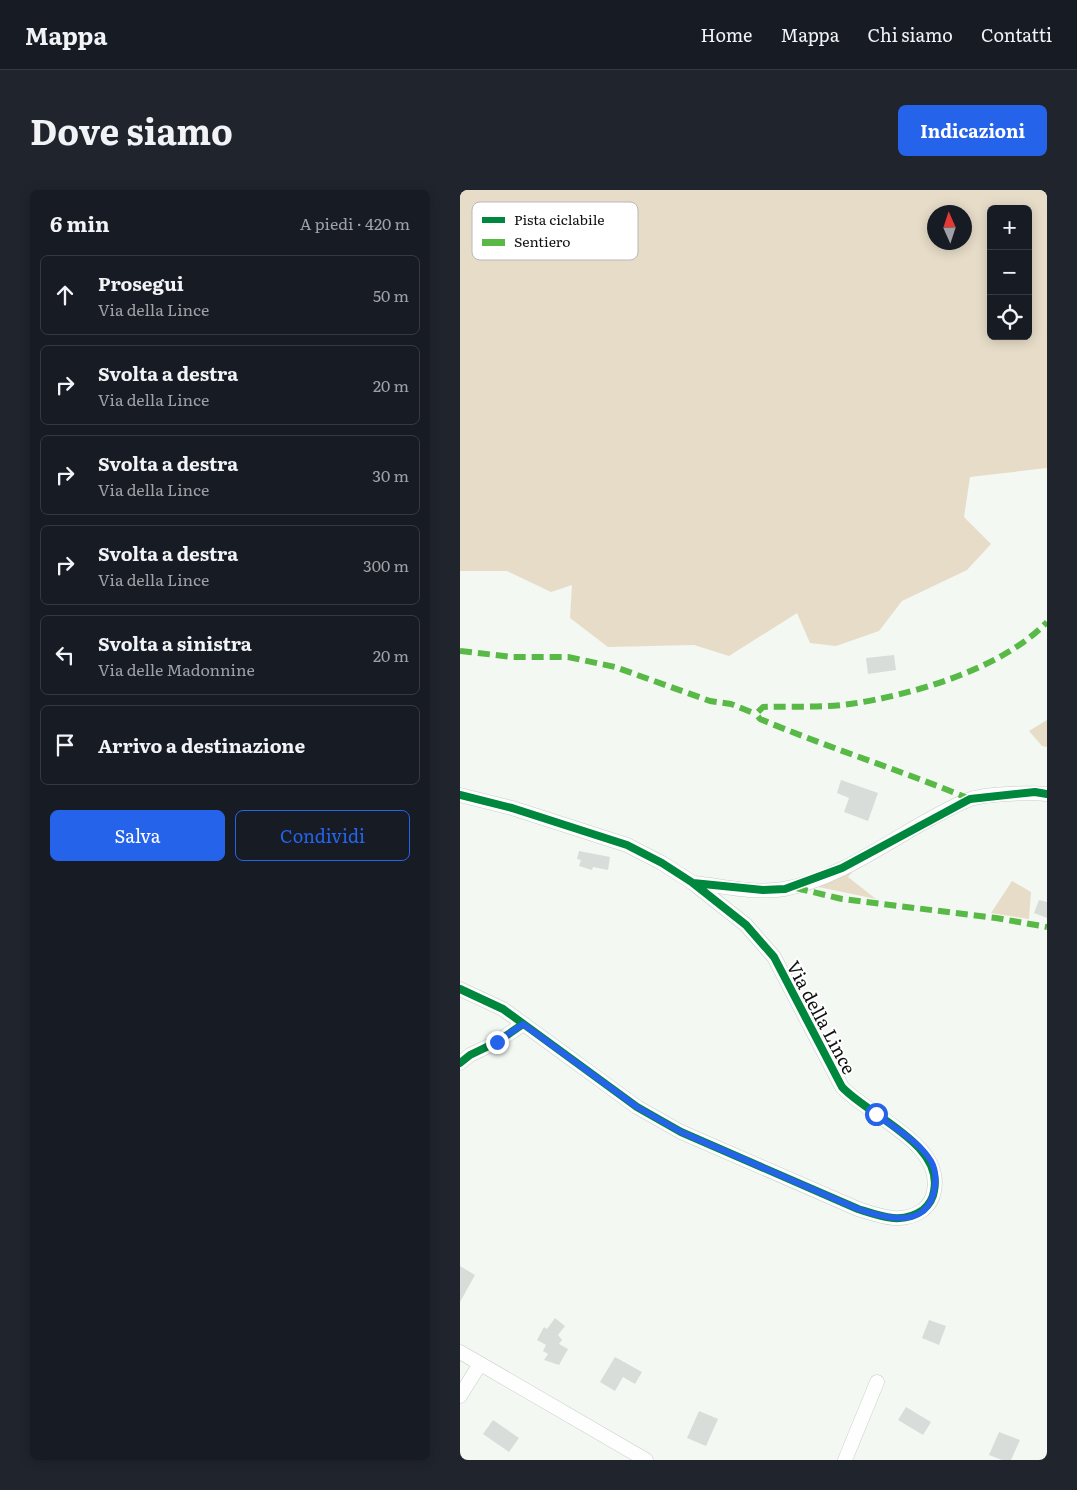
<!DOCTYPE html>
<html lang="it">
<head>
<meta charset="utf-8">
<style>
	:root { --surface:#171b24; --page:#20242c; --text:#f1f3f6; --muted:#9ea1a6; --line:#363941; --accent:#2563eb }
	body { margin:0; font-family:Literata,serif; background:var(--page); color:var(--text) }
	.controls { position:absolute; right:15px; top:15px; display:grid; overflow:hidden; border-radius:8px; box-shadow:0 2px 12px #0003 }
	.controls button { width:45px; height:45px; display:grid; place-items:center; padding:0; border:0; border-bottom:1px solid var(--line); background:var(--surface); color:var(--text); font:25px sans-serif }
	.compass { position:absolute; left:467px; top:15px; width:45px; height:45px; border-radius:50%; background:var(--surface); box-shadow:0 2px 12px #0003; rotate:357deg }
	.stop { position:absolute; width:15px; height:15px; margin:-11px; border:4px solid #2563eb; border-radius:50%; background:#fff }
	.stop.end { background:#2563eb; border-color:#fff; box-shadow:0 1px 5px #0008 }
	.list { margin:0; padding:0; list-style:none }
	h2 { display:flex; justify-content:space-between; align-items:center; height:65px; margin:0; padding:0 20px; font-size:21px }
	h2 small { font-size:16px; font-weight:400; color:var(--muted) }
	.list li { display:grid; grid-template-columns:32px 1fr auto; gap:15px; align-items:center; box-sizing:border-box; height:80px; margin:0 10px 10px; padding:0 10px; border:1px solid var(--line); border-radius:8px }
	.list b { display:block; font-size:19px; white-space:nowrap }
	.list p { margin:0; font-size:16px; white-space:nowrap; color:var(--muted) }
	.list em { font-size:16px; font-style:normal; color:var(--muted) }
	.actions { display:flex; gap:10px; padding:15px 20px }
	.actions a { flex:1; padding:11px 0; border:1px solid var(--accent); border-radius:8px; text-align:center; font-size:18px; color:var(--accent) }
	.actions .main { background:var(--accent); color:#fff }
	.icon { flex:none; width:28px; height:28px; fill:none; stroke:currentColor; stroke-width:2; stroke-linecap:round; stroke-linejoin:round }
	.map { position:relative; flex:none; width:587px; height:1270px; overflow:hidden; border-radius:8px }
	header { display:flex; align-items:center; gap:30px; box-sizing:border-box; height:70px; padding:0 25px; background:var(--surface); border-bottom:1px solid var(--line) }
	header strong { font-size:24px }
	nav { display:flex; gap:28px; margin-inline-start:auto; font-size:18px }
	.intro { display:flex; align-items:center; justify-content:space-between; box-sizing:border-box; height:120px; padding:0 30px }
	h1 { margin:0; font-size:35px }
	.button { padding:12px 22px; border-radius:8px; background:var(--accent); color:#fff; font-size:18px; font-weight:700 }
	main { display:flex; gap:30px; padding:0 30px }
	aside { flex:1; background:var(--surface); border-radius:8px; box-shadow:0 2px 12px #0003 }
	.map>svg:first-child { display:block }
</style>
</head>
<body>
<header>
<strong>Mappa</strong>
<nav><a>Home</a><a>Mappa</a><a>Chi siamo</a><a>Contatti</a></nav>
</header>
<div class="intro"><h1>Dove siamo</h1><a class="button">Indicazioni</a></div>
<main>
<aside>
<h2>6 min<small>A piedi · 420 m</small></h2>
<ul class="list">
<li><svg class="icon" aria-label="ahead" viewBox="0 0 24 24"><path d="M12 20V5M6 11l6-6 6 6"/></svg><div><b>Prosegui</b><p>Via della Lince</p></div><em>50 m</em></li>
<li><svg class="icon" aria-label="right" viewBox="0 0 24 24"><path d="M7 20v-9h11M14 6l5 5-5 5"/></svg><div><b>Svolta a destra</b><p>Via della Lince</p></div><em>20 m</em></li>
<li><svg class="icon" aria-label="right" viewBox="0 0 24 24"><path d="M7 20v-9h11M14 6l5 5-5 5"/></svg><div><b>Svolta a destra</b><p>Via della Lince</p></div><em>30 m</em></li>
<li><svg class="icon" aria-label="right" viewBox="0 0 24 24"><path d="M7 20v-9h11M14 6l5 5-5 5"/></svg><div><b>Svolta a destra</b><p>Via della Lince</p></div><em>300 m</em></li>
<li><svg class="icon" aria-label="left" viewBox="0 0 24 24"><path d="M17 20v-9H6M10 6l-5 5 5 5"/></svg><div><b>Svolta a sinistra</b><p>Via delle Madonnine</p></div><em>20 m</em></li>
<li><svg class="icon" aria-label="arrive" viewBox="0 0 24 24"><path d="M6 21V4h12l-3 4 3 4H6"/></svg><div><b>Arrivo a destinazione</b></div></li>
</ul>
<div class="actions"><a class="main">Salva</a><a>Condividi</a></div>
</aside>
<div class="map">
<svg width="587" height="1270" viewBox="0 0 587 1270">
	<rect width="100%" height="100%" fill="#f3f8f3"/>
	<path fill="#e6dcc8" fill-rule="evenodd" d="M0 0H587V278L510 287 504 327 531 354 507 380 442 411 419 441 376 456 350 453 337 423 269 466 234 455 148 457 110 428 112 395 91 402 47 381H0ZM531 19H568V146H531ZM504 22V52H474V22Z
		M587 530V557L582 556 569 541Z
		M398 675 388 687 416 709 349 695Z
		M552 691 571 702 569 729 531 723Z"/>
	<path fill="#d8ddda" d="M434 465 436 480 408 484 406 468Z
		M381 590 418 603 408 631 384 622 389 608 377 603Z
		M119 661 150 667 148 680 133 677 132 680 119 676 121 670 117 669Z
		M579 710 587 712V728L574 723Z
		M0 1076 15 1085 0 1112Z
		M95 1128 105 1136 98 1145 102 1150 99 1154 108 1159 99 1175 84 1170 88 1164 83 1161 86 1155 77 1150 84 1137 87 1139Z
		M469 1130 486 1136 479 1155 462 1148Z
		M155 1167 182 1182 175 1194 163 1187 155 1201 140 1192Z
		M446 1217 471 1232 463 1245 438 1230Z
		M239 1221 258 1229 246 1256 227 1248Z
		M33 1230 59 1248 49 1262 23 1244Z
		M539 1242 560 1250 551 1270H542L529 1265Z"/>
	<g fill="none" stroke-linecap="round" stroke-linejoin="round">
		<g stroke="#c9cdc9" stroke-width="15">
			<path id="minor" d="M0 605 52 618 167 655 202 673 233 693 286 735 314 767 382 897C409 926 484 954 474 1001 473 1009 470 1014 463 1020 442 1035 420 1026 398 1019L221 942 177 917 43 819 0 799
				M234 693C263 696 295 704 324 699 388 688 449 634 508 610 522 604 572 602 587 604
				M0 873 10 865 37 852 63 834
				M0 1162 186 1270
				M0 1206 20 1174
				M385 1270 417 1192"/>
		</g>
		<use href="#minor" stroke="#fdfefd" stroke-width="14"/>
		<path stroke="#58b947" stroke-width="6" stroke-dasharray="12 6" stroke-linecap="butt" d="M0 461 53 467H108L155 477 250 511 271 514 296 524
			M510 609C440 580 369 558 300 529L296 524 303 517C331 516 362 518 390 514 452 505 542 479 587 432
			M336 698 382 709 536 728 587 737"/>
		<g stroke="#fff" stroke-width="11">
			<path id="cycleway" d="M0 605 52 618 167 655 202 673 233 693 286 735 314 767 382 897C409 926 484 954 474 1001 473 1009 470 1014 463 1020 442 1035 420 1026 398 1019L221 942 177 917 43 819 0 799
				M233 693 303 700 325 699 382 678 510 609 575 602 587 604
				M0 873 10 865 37 852 63 834"/>
		</g>
		<use href="#cycleway" stroke="#00873e" stroke-width="8"/>
	</g>
	<g fill="none" stroke-linecap="round" stroke-linejoin="round">
		<path stroke="#2563eb" stroke-width="6" d="M37 852 63 834 177 917 221 942 398 1019C424 1028 466 1040 474 1001 476 992 476 980 471 971 459 951 434 938 416 924"/>
	</g>
	<g text-anchor="middle" dominant-baseline="central" stroke-width="4" stroke-linejoin="round" paint-order="stroke">
		<g font-size="18" fill="#0f120f" stroke="#fff">
			<text transform="translate(362 827) rotate(62)">Via della Lince</text>
		</g>
	</g>
	<rect x="12" y="12" width="166" height="58" rx="8" fill="#fff" stroke="#b7b8b7" stroke-width="1"/>
	<rect x="22" y="27" width="23" height="6" fill="#00873e"/>
	<rect x="22" y="49" width="23" height="7" fill="#58b947"/>
	<g font-size="14" fill="#0f120f">
		<text x="54" y="35">Pista ciclabile</text>
		<text x="54" y="57">Sentiero</text>
	</g>
</svg>
<div class="controls">
<button>+</button>
<button>−</button>
<button><svg class="icon" aria-label="locate" viewBox="0 0 24 24"><circle cx="12" cy="12" r="6"/><path d="M12 2v4M12 18v4M2 12h4M18 12h4"/></svg></button>
</div>
<svg class="compass" viewBox="-18 -18 36 36"><path d="M0-13l5 13h-10z" fill="#e53935"/><path d="M0 13l5-13h-10z" fill="#9ea1a6"/></svg>
<div class="stop" style="left:416px;top:924px"></div>
<div class="stop end" style="left:37px;top:852px"></div>
</div>
</main>
</body>
</html>
